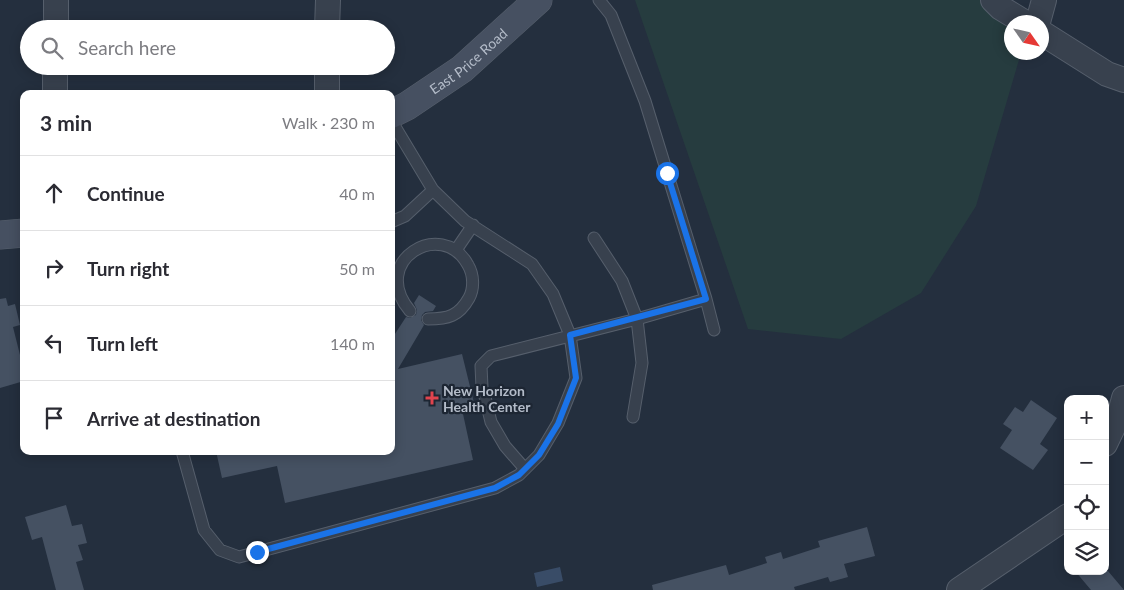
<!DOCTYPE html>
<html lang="en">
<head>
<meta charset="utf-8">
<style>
	:root { --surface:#fff; --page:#f7f7f7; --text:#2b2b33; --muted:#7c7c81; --line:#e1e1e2 }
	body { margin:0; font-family:Lato,sans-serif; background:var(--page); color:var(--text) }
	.controls { position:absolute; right:15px; bottom:15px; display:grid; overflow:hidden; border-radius:10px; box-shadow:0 2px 12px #0003 }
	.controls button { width:45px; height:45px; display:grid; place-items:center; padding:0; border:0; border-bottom:1px solid var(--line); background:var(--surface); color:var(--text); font:25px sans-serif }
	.compass { position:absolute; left:1004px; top:15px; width:45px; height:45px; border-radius:50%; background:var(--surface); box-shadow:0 2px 12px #0003; rotate:124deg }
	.stop { position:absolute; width:15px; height:15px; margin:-11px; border:4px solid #1a73e8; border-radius:50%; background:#fff }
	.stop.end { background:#1a73e8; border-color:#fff; box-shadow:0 1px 5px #0008 }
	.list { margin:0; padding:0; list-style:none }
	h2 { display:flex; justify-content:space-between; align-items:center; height:65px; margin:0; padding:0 20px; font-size:21px }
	h2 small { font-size:16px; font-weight:400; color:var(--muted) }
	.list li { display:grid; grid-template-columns:32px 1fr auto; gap:15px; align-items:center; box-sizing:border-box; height:75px; padding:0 20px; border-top:1px solid var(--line) }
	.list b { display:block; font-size:19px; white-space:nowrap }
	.list em { font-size:16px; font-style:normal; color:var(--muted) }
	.icon { flex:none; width:28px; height:28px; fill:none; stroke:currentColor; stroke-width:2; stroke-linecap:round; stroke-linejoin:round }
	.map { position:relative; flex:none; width:1124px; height:590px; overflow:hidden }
	.search { position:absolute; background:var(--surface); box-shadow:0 2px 12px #0003; left:20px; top:20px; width:375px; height:55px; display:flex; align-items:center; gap:12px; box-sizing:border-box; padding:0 18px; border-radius:28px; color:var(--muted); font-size:19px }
	.panel { position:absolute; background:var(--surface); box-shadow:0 2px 12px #0003; left:20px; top:90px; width:375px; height:365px; border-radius:10px }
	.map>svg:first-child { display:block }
</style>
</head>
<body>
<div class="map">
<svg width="1124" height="590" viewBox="0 0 1124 590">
	<rect width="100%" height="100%" fill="#242f3e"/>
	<path fill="#263c3f" d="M635 0H982L1011 27 1012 52 1021 53 976 206 921 293 841 339 748 329Z"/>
	<path fill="#394c67" d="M560 567 563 581 537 587 534 573Z"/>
	<path fill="#455162" d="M419 295 436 306 433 311 425 312 422 315 421 320 424 325 398 369 462 354 476 411 463 414 473 460 285 503 277 466 222 478 216 451H391V340L406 317 410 318 416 315 417 310 414 303Z
		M6 298 8 306 15 304 20 325 13 327 21 359 24 358V381L0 388V299Z
		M1031 400 1057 418 1040 444 1048 450 1033 470 1000 448 1012 430 1003 424 1015 407 1023 412Z
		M66 505 72 526 82 524 87 543 78 545 83 560 76 562 84 590H56L42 537 32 540 25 517Z
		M867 527 875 556 844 564 848 577 830 582 828 577 794 587 795 590H653L652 585 726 565 729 575 767 563 765 557 781 552 783 559 820 547 818 541Z
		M1075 571H1108L1124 590H1091Z"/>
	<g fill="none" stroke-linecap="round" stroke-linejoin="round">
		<g stroke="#565f6c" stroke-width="13">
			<path id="lane" d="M599 0 611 15 645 101 706 299 714 330
				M391 222 405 216 433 190
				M594 238 622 281 637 319 642 363 633 417
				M456 250 473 225
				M410 311C368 261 442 217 468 265 474 275 474 289 469 298 459 316 448 319 428 319
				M482 387 481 366 491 356 637 319 706 299
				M485 397 491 422 505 446 525 469
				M182 451 204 530 220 550 239 557 495 488 519 475 539 455 558 423 576 378 570 335 553 294 532 264 465 221 433 190 391 120"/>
		</g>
		<g stroke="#565f6c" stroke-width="26">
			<path id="street" d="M993 0 1001 8 1024 22
				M1038 22 1044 0
				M56 29V0
				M327 29 328 0
				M1042 33 1107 74 1124 80
				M55 94V66
				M327 94V66
				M1105 444 1120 413 1124 398
				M959 590 1068 516"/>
		</g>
		<g stroke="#565f6c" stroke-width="29">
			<g id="secondary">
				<path id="s1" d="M391 114 407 106 462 69 538 0"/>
				<path d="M0 235 24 233"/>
			</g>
		</g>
		<use href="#lane" stroke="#38414e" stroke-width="11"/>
		<use href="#street" stroke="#38414e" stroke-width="24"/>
		<use href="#secondary" stroke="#465061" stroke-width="28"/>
	</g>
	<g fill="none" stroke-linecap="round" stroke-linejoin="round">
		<path stroke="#1a73e8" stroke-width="6" d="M257 552 495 488 519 475 539 455 558 424 576 378 570 335 706 299 667 173"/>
	</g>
	<path fill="#e0444e" stroke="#1d2633" stroke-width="2" d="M429.5 390.5h5v5h5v5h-5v5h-5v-5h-5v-5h5z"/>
	<g text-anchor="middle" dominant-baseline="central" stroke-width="4.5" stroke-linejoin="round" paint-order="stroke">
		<g font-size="14" fill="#b4bcc9" stroke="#1d2633">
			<text stroke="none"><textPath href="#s1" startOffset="94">East Price Road</textPath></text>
		</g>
		<g font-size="14" font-weight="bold" fill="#b4bcc9" stroke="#1d2633" text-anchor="start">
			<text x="443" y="390">New Horizon<tspan x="443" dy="16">Health Center</tspan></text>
		</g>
	</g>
</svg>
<div class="controls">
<button>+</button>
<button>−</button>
<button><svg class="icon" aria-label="locate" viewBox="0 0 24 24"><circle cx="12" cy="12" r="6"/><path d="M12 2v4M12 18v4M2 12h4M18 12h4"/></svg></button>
<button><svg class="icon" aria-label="layers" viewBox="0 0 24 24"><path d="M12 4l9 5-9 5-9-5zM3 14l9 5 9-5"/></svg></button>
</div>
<svg class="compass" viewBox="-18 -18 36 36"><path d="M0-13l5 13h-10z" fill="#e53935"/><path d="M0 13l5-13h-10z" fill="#7c7c81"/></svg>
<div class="stop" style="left:667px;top:173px"></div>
<div class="stop end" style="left:257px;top:552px"></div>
<div class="search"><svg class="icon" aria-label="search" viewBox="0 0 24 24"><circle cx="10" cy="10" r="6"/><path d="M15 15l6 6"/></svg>Search here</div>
<section class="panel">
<h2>3 min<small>Walk · 230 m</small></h2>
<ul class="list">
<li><svg class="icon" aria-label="ahead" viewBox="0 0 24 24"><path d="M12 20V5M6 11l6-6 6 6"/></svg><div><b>Continue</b></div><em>40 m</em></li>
<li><svg class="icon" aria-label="right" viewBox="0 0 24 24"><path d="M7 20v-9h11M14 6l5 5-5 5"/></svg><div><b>Turn right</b></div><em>50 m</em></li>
<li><svg class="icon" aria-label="left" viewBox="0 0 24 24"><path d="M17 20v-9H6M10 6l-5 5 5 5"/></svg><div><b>Turn left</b></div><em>140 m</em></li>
<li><svg class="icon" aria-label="arrive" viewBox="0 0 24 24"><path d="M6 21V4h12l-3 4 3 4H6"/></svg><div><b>Arrive at destination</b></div></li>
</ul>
</section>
</div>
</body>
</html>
